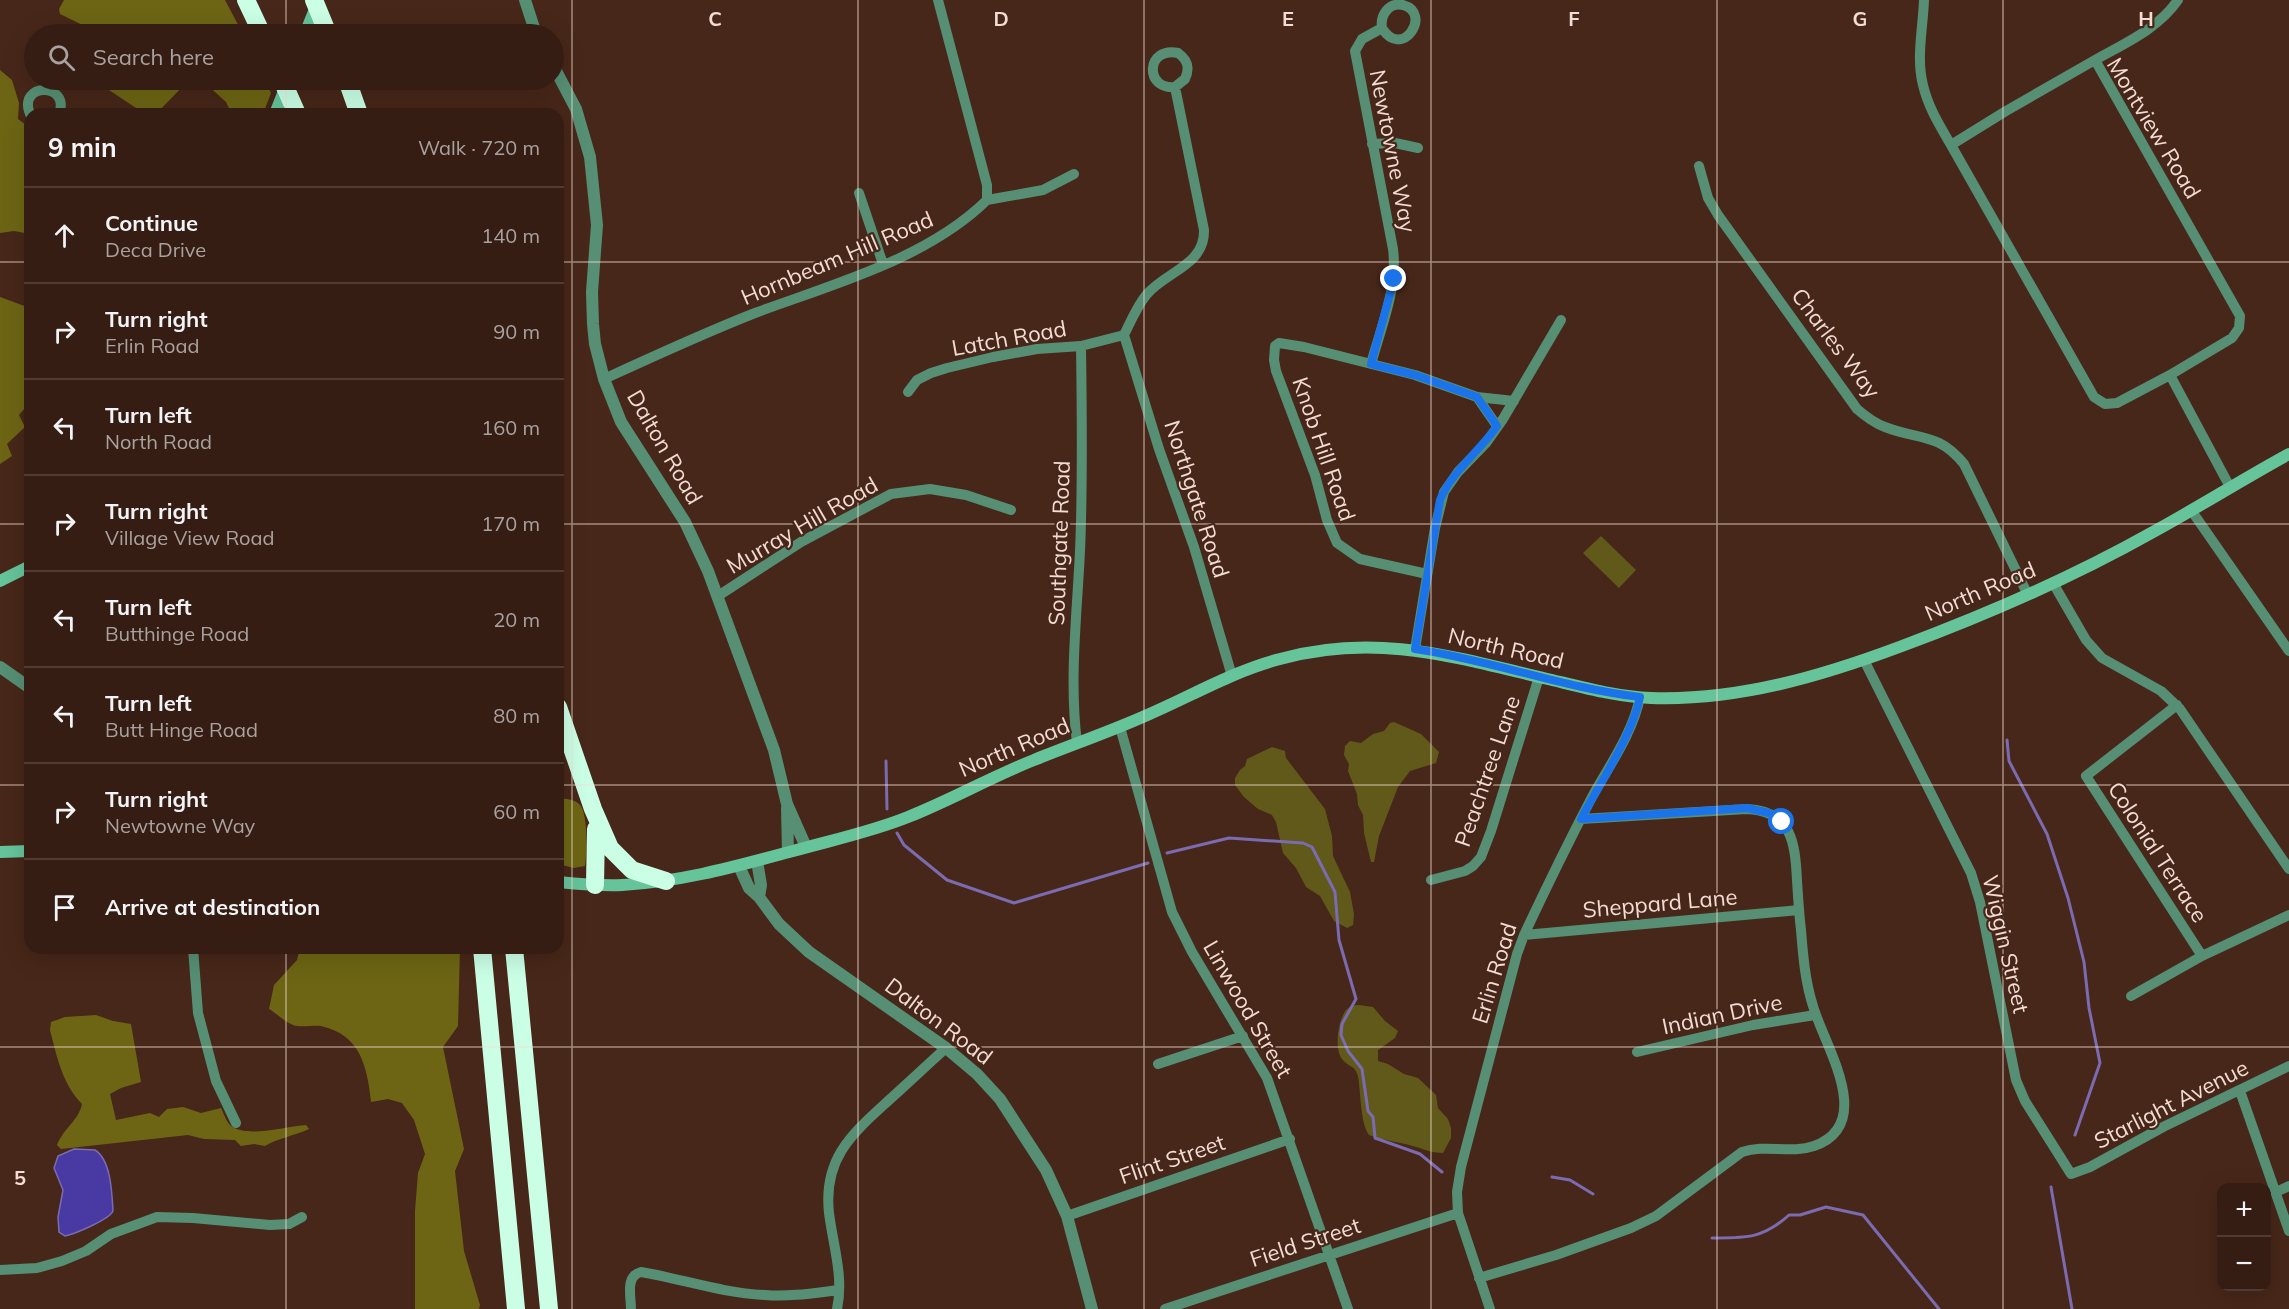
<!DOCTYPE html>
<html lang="en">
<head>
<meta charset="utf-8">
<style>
	:root { --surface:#351d13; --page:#3d261c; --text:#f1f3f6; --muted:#aaa2a0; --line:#4f3b33 }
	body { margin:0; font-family:Mulish,sans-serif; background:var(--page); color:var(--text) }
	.controls { position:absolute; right:18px; bottom:18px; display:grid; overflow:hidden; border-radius:12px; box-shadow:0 6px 24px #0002 }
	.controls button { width:54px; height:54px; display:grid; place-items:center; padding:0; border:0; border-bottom:2px solid var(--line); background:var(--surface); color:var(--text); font:30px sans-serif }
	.stop { position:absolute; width:18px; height:18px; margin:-14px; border:4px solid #1a73e8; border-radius:50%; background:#fff }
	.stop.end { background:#1a73e8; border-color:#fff; box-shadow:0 2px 6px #0008 }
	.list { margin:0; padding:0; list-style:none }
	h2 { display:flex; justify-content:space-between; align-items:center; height:78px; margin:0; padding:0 24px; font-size:26px }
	h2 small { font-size:20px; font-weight:400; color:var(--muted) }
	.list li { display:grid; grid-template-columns:39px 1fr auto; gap:18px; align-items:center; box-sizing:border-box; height:96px; padding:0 24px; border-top:2px solid var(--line) }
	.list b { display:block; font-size:22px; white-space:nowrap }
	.list p { margin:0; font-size:20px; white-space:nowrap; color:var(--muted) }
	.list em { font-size:20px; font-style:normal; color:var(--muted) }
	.icon { flex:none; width:33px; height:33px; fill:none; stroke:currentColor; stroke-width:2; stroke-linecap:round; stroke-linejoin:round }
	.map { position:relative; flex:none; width:2289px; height:1309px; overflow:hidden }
	.search { position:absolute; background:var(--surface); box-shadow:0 6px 24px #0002; left:24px; top:24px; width:540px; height:66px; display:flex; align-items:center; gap:15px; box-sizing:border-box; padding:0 21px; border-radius:33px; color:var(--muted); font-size:22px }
	.panel { position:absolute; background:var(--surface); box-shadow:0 6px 24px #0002; left:24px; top:108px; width:540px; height:846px; border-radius:18px }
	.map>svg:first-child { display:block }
</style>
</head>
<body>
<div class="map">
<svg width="2289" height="1309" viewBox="0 0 2289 1309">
	<rect width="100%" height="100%" fill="#472719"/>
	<path fill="#60591a" d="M1601 536 1636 570 1619 588 1583 553Z
		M1394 722 1421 734 1439 752 1436 763 1410 771 1398 787 1379 836 1374 862H1371L1364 833 1363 815 1358 805 1357 794 1348 771 1349 764 1344 755 1345 746 1350 741 1361 743 1373 734 1384 731 1390 723Z
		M1272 747 1285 751 1286 758 1325 809 1332 836 1333 856 1350 892 1354 914 1353 925 1347 928 1334 921 1320 896 1306 887 1296 868 1283 853 1276 822 1272 815 1258 809 1244 797 1235 785V778L1240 770 1245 766 1247 759Z
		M1359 1005 1373 1007 1385 1021 1398 1031 1395 1038 1378 1050V1061L1388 1064 1404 1074 1418 1078 1436 1095 1438 1108 1448 1119 1451 1128V1138L1443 1153C1433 1153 1426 1150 1416 1147 1400 1142 1385 1141 1369 1135 1360 1122 1361 1093 1358 1076 1355 1065 1348 1067 1342 1059 1334 1048 1338 1021 1346 1010 1350 1006 1355 1005 1359 1005Z"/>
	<path fill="#6d6514" d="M64 0H225L243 34H101L60 14 59 9Z
		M0 70 12 80 19 103 18 119 30 128V234L14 231 0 233Z
		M97 80H189L156 114H145L97 82Z
		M202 80H265L271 93 263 114H232L226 102Z
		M0 297 30 308V402L19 415 25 427 7 444 12 456 0 464Z
		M558 798C566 799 575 799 580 805 588 813 587 854 585 866L574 868 558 864Z
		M300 948H460L458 1026 443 1047 464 1149 455 1171 464 1251 480 1305 479 1309H415V1211L418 1173 425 1154 414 1120 402 1103 388 1099 371 1102C367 1067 361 1035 321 1026 312 1025 301 1028 293 1025 285 1022 276 1013 269 1009L274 985 297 960Z
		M96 1015 113 1021 131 1024 141 1082 121 1088 110 1094 116 1120 150 1113 159 1117 167 1109 183 1107 201 1113 221 1108C224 1114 226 1121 230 1125 246 1139 287 1126 306 1125L309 1129C294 1136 278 1138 265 1146L254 1144 241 1146 235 1140 204 1139 188 1135 61 1149 57 1145C63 1129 79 1120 82 1104 62 1083 57 1057 50 1030L51 1022 65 1017Z"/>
	<path fill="#483aa2" stroke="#7b6bb1" stroke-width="1.5" d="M74 1149 95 1150C111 1160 112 1193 113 1211 110 1219 75 1234 65 1236L59 1232 58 1217 63 1190 54 1168 58 1156Z"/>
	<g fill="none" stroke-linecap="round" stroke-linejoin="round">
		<path stroke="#7b6bb1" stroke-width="3" d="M2007 740 2009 761 2047 834 2068 898 2084 962 2089 1008 2100 1063 2075 1135
			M886 761 887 809
			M897 833 904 845 947 880 1014 903 1148 863
			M1167 853 1229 838 1303 843 1312 847 1335 892 1339 940 1356 999 1342 1024 1341 1035 1348 1051 1362 1069 1368 1111 1373 1117 1375 1138 1420 1154 1442 1172
			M1552 1177 1570 1180 1593 1194
			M2051 1187 2072 1309
			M1712 1238C1745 1238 1763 1239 1789 1215H1800L1826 1207 1863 1215 1939 1309"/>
		<path stroke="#568f74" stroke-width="10" d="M1924 0C1923 28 1916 58 1923 85 1928 107 1940 126 1951 145
			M2095 60C2125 43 2158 29 2178 0
			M30 114C17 82 71 82 59 114
			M1372 144 1395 143 1418 148
			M1699 166 1708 198 1718 215 1857 409C1865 416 1874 423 1885 427 1918 440 1938 432 1964 464L2028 595
			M859 193 883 264
			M987 200 1043 190 1074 174
			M1124 335C1131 321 1137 306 1147 294 1167 271 1205 265 1204 230L1175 87 1185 79C1190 68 1188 60 1178 53 1146 46 1144 90 1175 87
			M1124 335 1159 449 1194 547 1232 676
			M1371 364C1381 327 1398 288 1393 249L1355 51 1362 39 1382 28C1402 61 1433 13 1403 5 1388 2 1380 16 1382 28
			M2170 375 2232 338 2239 328 2240 316 2095 60 2006 111 1951 145 2094 397 2105 404 2117 403 2170 375 2230 487
			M604 379C654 356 704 333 755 313 833 284 927 259 987 200V185L938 0
			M908 392 917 380 931 373 947 368 993 357 1037 349 1081 346 1124 335
			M1477 397 1497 426
			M2191 510 2289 651
			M1427 574 1360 559 1337 543 1327 520 1315 475 1276 371 1274 360 1275 346 1279 343 1304 347 1415 375 1477 397 1514 401
			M2053 583 2086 640 2102 658 2161 691 2180 709 2289 869
			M718 596 801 542 891 494 930 489 966 495 1011 510
			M1415 649 1435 528 1444 492 1458 472 1486 443 1503 419 1561 320
			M1864 660 1971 873 1980 902 2016 1080 2025 1101 2071 1174 2090 1167 2163 1127 2289 1066
			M2177 705 2086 776 2202 956
			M1120 727 1172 912 1192 952 1267 1078 1348 1309
			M1077 743C1069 679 1077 615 1080 551 1083 483 1082 414 1081 346
			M1431 880 1465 871 1473 866 1481 857 1491 831 1539 677
			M1524 935 1799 910
			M193 948 198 1013 216 1081 236 1123
			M2131 996 2202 956 2289 915
			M1637 1052 1753 1025 1815 1015
			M1158 1064 1243 1036
			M2240 1091 2289 1231
			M2276 1192 2289 1186
			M1067 1216 1290 1139
			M0 1270 37 1268 62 1261 86 1251 111 1234 157 1217 193 1218 270 1225 289 1224 302 1217
			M1479 1278 1556 1255 1631 1228 1656 1216 1742 1152C1765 1144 1791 1154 1814 1146 1877 1124 1824 1045 1813 1006 1805 981 1803 955 1801 930 1799 913 1798 897 1797 880 1795 843 1792 811 1747 809L1581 819
			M631 1309C631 1296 625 1276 641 1272 682 1279 722 1293 765 1295 790 1297 814 1293 839 1290
			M837 1309C844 1277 833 1245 829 1213 823 1158 852 1134 888 1101 908 1083 927 1065 946 1048
			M1165 1309 1458 1213
			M1490 1309 1458 1213 1457 1192 1461 1167 1517 954 1524 935C1546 888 1568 843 1592 797 1609 766 1633 733 1640 697"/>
		<path stroke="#568f74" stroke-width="12" d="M525 0 536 34
			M554 67 576 109 590 157 597 225 592 292 593 324 595 344 604 379 621 422 685 522 708 571 774 750 787 804 806 847
			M0 667 30 688
			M787 808 788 852
			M757 861 761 885 759 897
			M739 866 749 888 759 897 779 924 809 952 946 1048 977 1074 1000 1099 1046 1170 1067 1216 1092 1309"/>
		<path stroke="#65c49a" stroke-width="12" d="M305 34 317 4
			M275 114 286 86
			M0 581 30 566
			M0 852 30 851
			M558 882C579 884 601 886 622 885 681 882 737 866 793 851 832 840 871 832 908 817 951 800 991 777 1034 760 1071 745 1109 732 1145 716 1190 697 1233 671 1280 659 1378 632 1457 658 1552 680 1585 688 1618 697 1651 698 1738 701 1822 676 1902 646 1988 614 2073 577 2153 532 2199 507 2243 479 2289 454"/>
		<path stroke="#caffe5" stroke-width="18" d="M246 0 262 34
			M314 0 328 34
			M282 80 297 114
			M347 80 359 114
			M558 707 593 809 610 848 632 870 666 881
			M595 885 596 829
			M482 948 516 1309
			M514 948 549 1309"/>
	</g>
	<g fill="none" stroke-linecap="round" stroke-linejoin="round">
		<path stroke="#1a73e8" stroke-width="8" d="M1394 279 1371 364 1415 375 1477 397 1497 426C1480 451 1452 471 1440 500L1415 649C1491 660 1563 688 1640 697 1633 734 1599 785 1581 819L1747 808 1769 813 1782 822"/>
	</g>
	<path fill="none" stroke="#f2dcd3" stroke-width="1.5" stroke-opacity="0.55" d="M286 0V34M572 0V1309M858 0V1309M1144 0V1309M1431 0V1309M1717 0V1309M2003 0V1309M286 80V114M0 262H30M558 262H2289M0 524H30M558 524H2289M0 785H30M558 785H2289M286 948V1309M0 1047H2289"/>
	<g text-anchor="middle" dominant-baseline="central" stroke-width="4.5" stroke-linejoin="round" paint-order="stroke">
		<g font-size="22" fill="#f2dcd3" stroke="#472719">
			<text transform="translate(2154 128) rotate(59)">Montview Road</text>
			<text transform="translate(1393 151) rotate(79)">Newtowne Way</text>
			<text transform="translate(837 258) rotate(-23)">Hornbeam Hill Road</text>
			<text transform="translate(1009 338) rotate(-10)">Latch Road</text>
			<text transform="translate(1836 343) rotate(53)">Charles Way</text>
			<text transform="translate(665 447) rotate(60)">Dalton Road</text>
			<text transform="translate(1324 449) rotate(71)">Knob Hill Road</text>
			<text transform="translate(1197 499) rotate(72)">Northgate Road</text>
			<text transform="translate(802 525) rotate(-30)">Murray Hill Road</text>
			<text transform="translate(1059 543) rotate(-88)">Southgate Road</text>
			<text transform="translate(1980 591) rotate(-23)">North Road</text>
			<text transform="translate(1506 648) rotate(13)">North Road</text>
			<text transform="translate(1014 747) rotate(-23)">North Road</text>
			<text transform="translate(1487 771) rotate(-71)">Peachtree Lane</text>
			<text transform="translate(2158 852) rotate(57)">Colonial Terrace</text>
			<text transform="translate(1660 903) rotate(-5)">Sheppard Lane</text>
			<text transform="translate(2006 944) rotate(77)">Wiggin Street</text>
			<text transform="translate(1494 973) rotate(-73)">Erlin Road</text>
			<text transform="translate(1248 1009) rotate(60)">Linwood Street</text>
			<text transform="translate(1722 1014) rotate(-12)">Indian Drive</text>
			<text transform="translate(939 1021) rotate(37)">Dalton Road</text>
			<text transform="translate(2171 1104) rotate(-27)">Starlight Avenue</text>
			<text transform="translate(1172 1159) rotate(-19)">Flint Street</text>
			<text transform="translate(1305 1242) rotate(-18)">Field Street</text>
		</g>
	</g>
	<g font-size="20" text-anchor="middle" font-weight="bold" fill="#f2dcd3" stroke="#472719" stroke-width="4.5" stroke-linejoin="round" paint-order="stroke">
		<text x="715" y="26">C</text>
		<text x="1001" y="26">D</text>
		<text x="1288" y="26">E</text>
		<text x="1574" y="26">F</text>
		<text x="1860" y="26">G</text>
		<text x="2146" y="26">H</text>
		<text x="20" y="1185">5</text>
	</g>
</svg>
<div class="controls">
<button>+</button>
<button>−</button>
</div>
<div class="stop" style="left:1782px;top:822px"></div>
<div class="stop end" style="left:1394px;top:279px"></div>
<div class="search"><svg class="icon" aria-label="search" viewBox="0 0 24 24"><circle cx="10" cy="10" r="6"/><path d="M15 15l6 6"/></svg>Search here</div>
<section class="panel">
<h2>9 min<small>Walk · 720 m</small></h2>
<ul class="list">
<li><svg class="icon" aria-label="ahead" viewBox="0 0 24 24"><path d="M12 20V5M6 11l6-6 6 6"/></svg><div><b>Continue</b><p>Deca Drive</p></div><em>140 m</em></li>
<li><svg class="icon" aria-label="right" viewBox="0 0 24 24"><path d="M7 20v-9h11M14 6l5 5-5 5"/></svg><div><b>Turn right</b><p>Erlin Road</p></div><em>90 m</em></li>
<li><svg class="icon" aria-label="left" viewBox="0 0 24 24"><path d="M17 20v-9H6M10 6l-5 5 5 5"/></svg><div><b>Turn left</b><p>North Road</p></div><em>160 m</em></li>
<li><svg class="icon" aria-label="right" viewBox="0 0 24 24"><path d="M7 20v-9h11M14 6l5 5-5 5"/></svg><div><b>Turn right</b><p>Village View Road</p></div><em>170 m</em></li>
<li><svg class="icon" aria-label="left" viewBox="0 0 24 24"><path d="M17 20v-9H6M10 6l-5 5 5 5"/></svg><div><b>Turn left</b><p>Butthinge Road</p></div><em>20 m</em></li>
<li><svg class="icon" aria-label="left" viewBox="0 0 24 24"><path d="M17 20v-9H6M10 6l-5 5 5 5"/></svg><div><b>Turn left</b><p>Butt Hinge Road</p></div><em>80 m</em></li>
<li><svg class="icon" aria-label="right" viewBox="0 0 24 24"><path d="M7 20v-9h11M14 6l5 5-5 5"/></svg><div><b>Turn right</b><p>Newtowne Way</p></div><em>60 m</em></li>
<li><svg class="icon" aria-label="arrive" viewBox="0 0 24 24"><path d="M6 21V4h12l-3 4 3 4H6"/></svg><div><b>Arrive at destination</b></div></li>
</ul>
</section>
</div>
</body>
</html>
